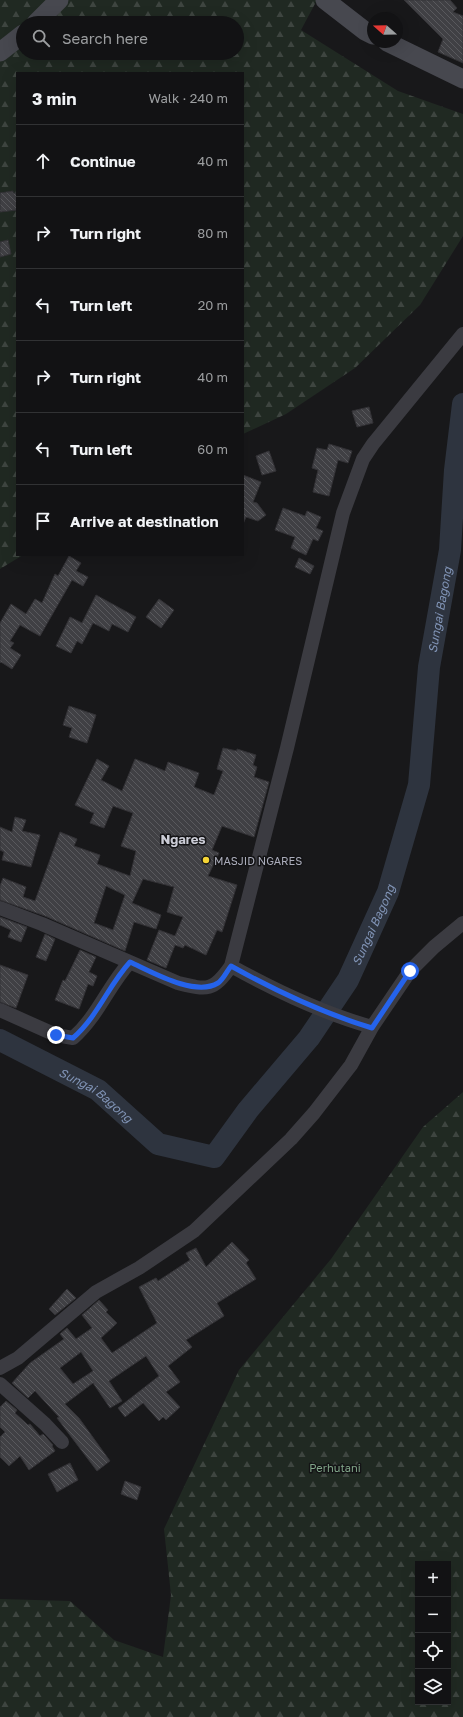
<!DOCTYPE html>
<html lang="en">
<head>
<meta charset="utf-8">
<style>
	:root { --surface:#121214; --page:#1b1b1d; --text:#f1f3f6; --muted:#9c9ea0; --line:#313234 }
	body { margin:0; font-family:"Golos Text",sans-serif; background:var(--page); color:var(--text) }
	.controls { position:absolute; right:12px; bottom:12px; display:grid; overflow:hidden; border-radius:0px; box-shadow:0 4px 16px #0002 }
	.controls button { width:36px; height:36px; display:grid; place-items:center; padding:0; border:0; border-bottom:1px solid var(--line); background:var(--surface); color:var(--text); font:20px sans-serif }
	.compass { position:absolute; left:367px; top:12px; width:36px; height:36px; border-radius:50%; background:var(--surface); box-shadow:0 4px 16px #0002; rotate:290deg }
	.stop { position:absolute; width:12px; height:12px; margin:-9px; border:3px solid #2563eb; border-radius:50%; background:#fff }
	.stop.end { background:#2563eb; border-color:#fff; box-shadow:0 1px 4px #0008 }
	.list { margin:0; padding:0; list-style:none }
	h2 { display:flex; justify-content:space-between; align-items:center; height:52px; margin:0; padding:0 16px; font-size:17px }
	h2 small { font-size:13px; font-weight:400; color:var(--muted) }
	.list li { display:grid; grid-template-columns:26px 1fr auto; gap:12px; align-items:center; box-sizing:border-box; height:72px; padding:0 16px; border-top:1px solid var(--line) }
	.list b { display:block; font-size:15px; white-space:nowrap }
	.list em { font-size:13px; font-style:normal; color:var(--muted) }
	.icon { flex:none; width:22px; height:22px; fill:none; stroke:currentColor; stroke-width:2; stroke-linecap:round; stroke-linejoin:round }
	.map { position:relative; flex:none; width:463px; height:1717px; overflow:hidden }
	.search { position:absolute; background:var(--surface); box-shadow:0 4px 16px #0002; left:16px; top:16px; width:228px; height:44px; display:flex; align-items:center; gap:10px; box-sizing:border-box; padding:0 14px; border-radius:22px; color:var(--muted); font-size:15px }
	.panel { position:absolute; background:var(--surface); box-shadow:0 4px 16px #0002; left:16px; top:72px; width:228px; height:484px; border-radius:0px }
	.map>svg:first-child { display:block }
</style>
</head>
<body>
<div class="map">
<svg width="463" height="1717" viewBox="0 0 463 1717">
	<defs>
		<pattern id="forest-firs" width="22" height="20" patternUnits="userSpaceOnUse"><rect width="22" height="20" fill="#202922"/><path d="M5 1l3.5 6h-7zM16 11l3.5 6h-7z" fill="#3e4540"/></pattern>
		<pattern id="building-back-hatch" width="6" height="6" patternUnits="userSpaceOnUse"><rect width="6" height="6" fill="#404044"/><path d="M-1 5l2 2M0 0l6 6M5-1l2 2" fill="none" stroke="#59595d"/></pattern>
	</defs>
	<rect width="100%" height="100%" fill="#18181a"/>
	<path fill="url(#forest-firs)" fill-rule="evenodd" d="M0 0H317L301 30 398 91 463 114V236L420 305 355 368 286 414 243 434V73H17V555H23L0 569ZM23 23H237V53H23Z
		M463 1092V1717H0V1599L70 1601 114 1640 163 1657 171 1595 164 1529 239 1370 331 1259 423 1127ZM418 1564H448V1702H418Z"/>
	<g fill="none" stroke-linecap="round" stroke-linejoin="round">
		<path stroke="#2e343f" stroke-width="22" id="s1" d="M0 1040 98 1090 158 1144 214 1157 248 1110 309 1038 348 980 388 892 419 785 429 667 450 550 455 470 463 404"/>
	</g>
	<path fill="url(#building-back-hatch)" stroke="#333236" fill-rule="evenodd" d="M404 0H450L457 8 453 12 463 16V63L438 52 443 39Z
		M13 191V193H17V210L0 212V193Z
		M8 240 11 254 0 257V242Z
		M369 407 373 423 357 427 352 411Z
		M329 444 352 451 348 463 338 460 329 496 313 492 318 470 312 468 317 448 327 450Z
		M269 451 276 471 262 475 256 456Z
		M243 475 261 482 253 502 257 503 266 515 258 521 246 517 243 524Z
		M283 508 305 516 307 511 321 517 316 528 323 531 318 541 313 539 306 555 291 548 295 537 275 530Z
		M69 556 81 563 76 571 88 577 83 586 72 580 40 636 20 625 10 641 14 643 10 648 21 655 12 669 1 662 0 663V623L11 604 26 614 35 599 42 603 55 574 58 576Z
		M299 558 314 566 310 574 295 567Z
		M96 595 136 617 128 632 112 624 109 631 93 623 82 644 77 641 71 653 56 646 70 617 82 623Z
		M159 599 174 610 161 628 146 617Z
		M69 706 96 715 87 743 69 737 72 728 63 725Z
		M223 748 237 751V749L256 755 253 765 257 767 254 777 269 782 254 837 222 826 212 850 219 853 208 876 237 885 222 932 217 930 206 955 185 945 183 948 175 945 166 968 147 960 159 930 175 936 183 917 167 912 174 887 143 879 132 903 161 915 156 929 134 922 125 951 45 916 0 900V886L3 878 26 887 23 897 35 901 60 832 77 839 74 846 100 855 97 864 130 876 136 851 121 846 133 813 113 806 104 828 90 823 94 813 75 805 97 759 109 766 101 780 122 791 135 759 165 771 168 762 199 773 194 787 214 795 223 771 217 769ZM106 886 125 895 113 930 94 923Z
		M15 817 26 820 22 831 40 835 31 867 2 860 4 852 0 850V827L12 832Z
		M0 917 27 927 21 942 8 937 11 930 0 925Z
		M45 934 55 939 46 961 36 957Z
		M80 950 96 957 89 972 97 976 93 986 88 984 79 1009 55 1000 63 980 65 981Z
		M0 965 28 975 16 1008 0 1002Z
		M232 1242 249 1260 246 1263 256 1279 217 1303 224 1316 186 1340 192 1347 168 1366 180 1382 166 1392 180 1407 166 1420 163 1417 159 1421 143 1403 125 1417 118 1408 159 1376 146 1356 109 1381 122 1401 110 1408 93 1383 65 1404 79 1418 110 1461 97 1471 57 1418 59 1417 35 1391 28 1398 12 1383 30 1363 64 1339 60 1334 67 1328 76 1339 92 1328 82 1315 99 1300 108 1310 106 1312 117 1323 101 1338 112 1353 157 1323 139 1287 156 1278 158 1281 190 1260 186 1253 196 1248 206 1267ZM81 1352 93 1371 73 1384 60 1368Z
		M67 1289 76 1298 55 1315 49 1309Z
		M6 1401 17 1410 15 1413 28 1425 30 1424 40 1436 43 1434 53 1445 52 1446 55 1451 29 1470 20 1456 9 1466 0 1457V1437L5 1432 0 1427V1407Z
		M70 1463 78 1480 57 1492 48 1474Z
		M125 1481 141 1487 137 1500 121 1494Z"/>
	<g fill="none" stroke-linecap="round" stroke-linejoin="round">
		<path stroke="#3b3b41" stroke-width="14" d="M0 908 42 924 178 983C207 990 213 992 231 966L287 748 343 513 363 459 373 444 463 334
			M231 966C276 991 322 1013 372 1027L410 971 434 947 463 923
			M0 1010 56 1035 73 1038C98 1016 108 986 130 962
			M0 1368 18 1358 96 1292 139 1268 194 1231 291 1139 314 1113 351 1065 372 1027
			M0 1384 45 1424 62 1442"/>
		<path stroke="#47484f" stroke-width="19" d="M325 0 365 31 373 35
			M36 23 59 0
			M387 42 463 79
			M0 52 23 34"/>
	</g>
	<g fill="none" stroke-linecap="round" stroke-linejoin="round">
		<path stroke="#2563eb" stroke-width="5" d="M56 1035 73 1038C98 1016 108 986 130 962 152 972 195 997 218 983 223 980 227 971 231 966 276 991 322 1013 372 1028L410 971"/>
	</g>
	<circle fill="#f6d535" stroke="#131315" stroke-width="1.5" cx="206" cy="860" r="4"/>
	<g text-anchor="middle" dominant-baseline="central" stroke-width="3" stroke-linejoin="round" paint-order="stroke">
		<g font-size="11" fill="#aaacba" stroke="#131315" text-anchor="start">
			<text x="214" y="860">MASJID NGARES</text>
		</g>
		<g font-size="11" fill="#81a589" stroke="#131315">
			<text x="335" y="1467">Perhutani</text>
		</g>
		<g font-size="12" font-style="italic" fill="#8194b6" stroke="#131315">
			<text stroke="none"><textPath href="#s1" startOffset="855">Sungai Bagong</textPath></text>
			<text stroke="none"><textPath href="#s1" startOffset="531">Sungai Bagong</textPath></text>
			<text stroke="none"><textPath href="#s1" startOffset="111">Sungai Bagong</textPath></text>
		</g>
		<g font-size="13" font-weight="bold" fill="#cbccd6" stroke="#131315">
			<text x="183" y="839">Ngares</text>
		</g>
	</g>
</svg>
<div class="controls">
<button>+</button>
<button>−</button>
<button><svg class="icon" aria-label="locate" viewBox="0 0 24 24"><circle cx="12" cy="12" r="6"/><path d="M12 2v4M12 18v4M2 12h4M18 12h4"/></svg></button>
<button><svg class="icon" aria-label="layers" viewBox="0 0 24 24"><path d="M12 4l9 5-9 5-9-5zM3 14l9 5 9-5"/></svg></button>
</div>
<svg class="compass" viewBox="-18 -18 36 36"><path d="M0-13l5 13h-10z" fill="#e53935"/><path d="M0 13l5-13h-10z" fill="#9c9ea0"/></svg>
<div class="stop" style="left:410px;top:971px"></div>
<div class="stop end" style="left:56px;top:1035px"></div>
<div class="search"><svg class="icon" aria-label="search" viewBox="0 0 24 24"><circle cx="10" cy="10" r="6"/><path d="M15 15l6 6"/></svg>Search here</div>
<section class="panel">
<h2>3 min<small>Walk · 240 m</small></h2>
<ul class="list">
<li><svg class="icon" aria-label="ahead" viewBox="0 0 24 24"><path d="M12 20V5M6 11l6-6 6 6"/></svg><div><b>Continue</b></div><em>40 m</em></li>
<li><svg class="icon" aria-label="right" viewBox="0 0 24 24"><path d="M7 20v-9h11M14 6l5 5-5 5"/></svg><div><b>Turn right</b></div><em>80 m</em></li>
<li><svg class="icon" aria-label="left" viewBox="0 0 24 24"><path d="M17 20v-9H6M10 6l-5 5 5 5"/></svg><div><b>Turn left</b></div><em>20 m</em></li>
<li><svg class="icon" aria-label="right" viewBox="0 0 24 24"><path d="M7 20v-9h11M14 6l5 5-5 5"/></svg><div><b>Turn right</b></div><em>40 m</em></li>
<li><svg class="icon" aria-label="left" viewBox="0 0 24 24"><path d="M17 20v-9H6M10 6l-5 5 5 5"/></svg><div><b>Turn left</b></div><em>60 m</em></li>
<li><svg class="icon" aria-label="arrive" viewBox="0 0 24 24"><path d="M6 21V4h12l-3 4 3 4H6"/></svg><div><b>Arrive at destination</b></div></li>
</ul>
</section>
</div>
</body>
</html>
